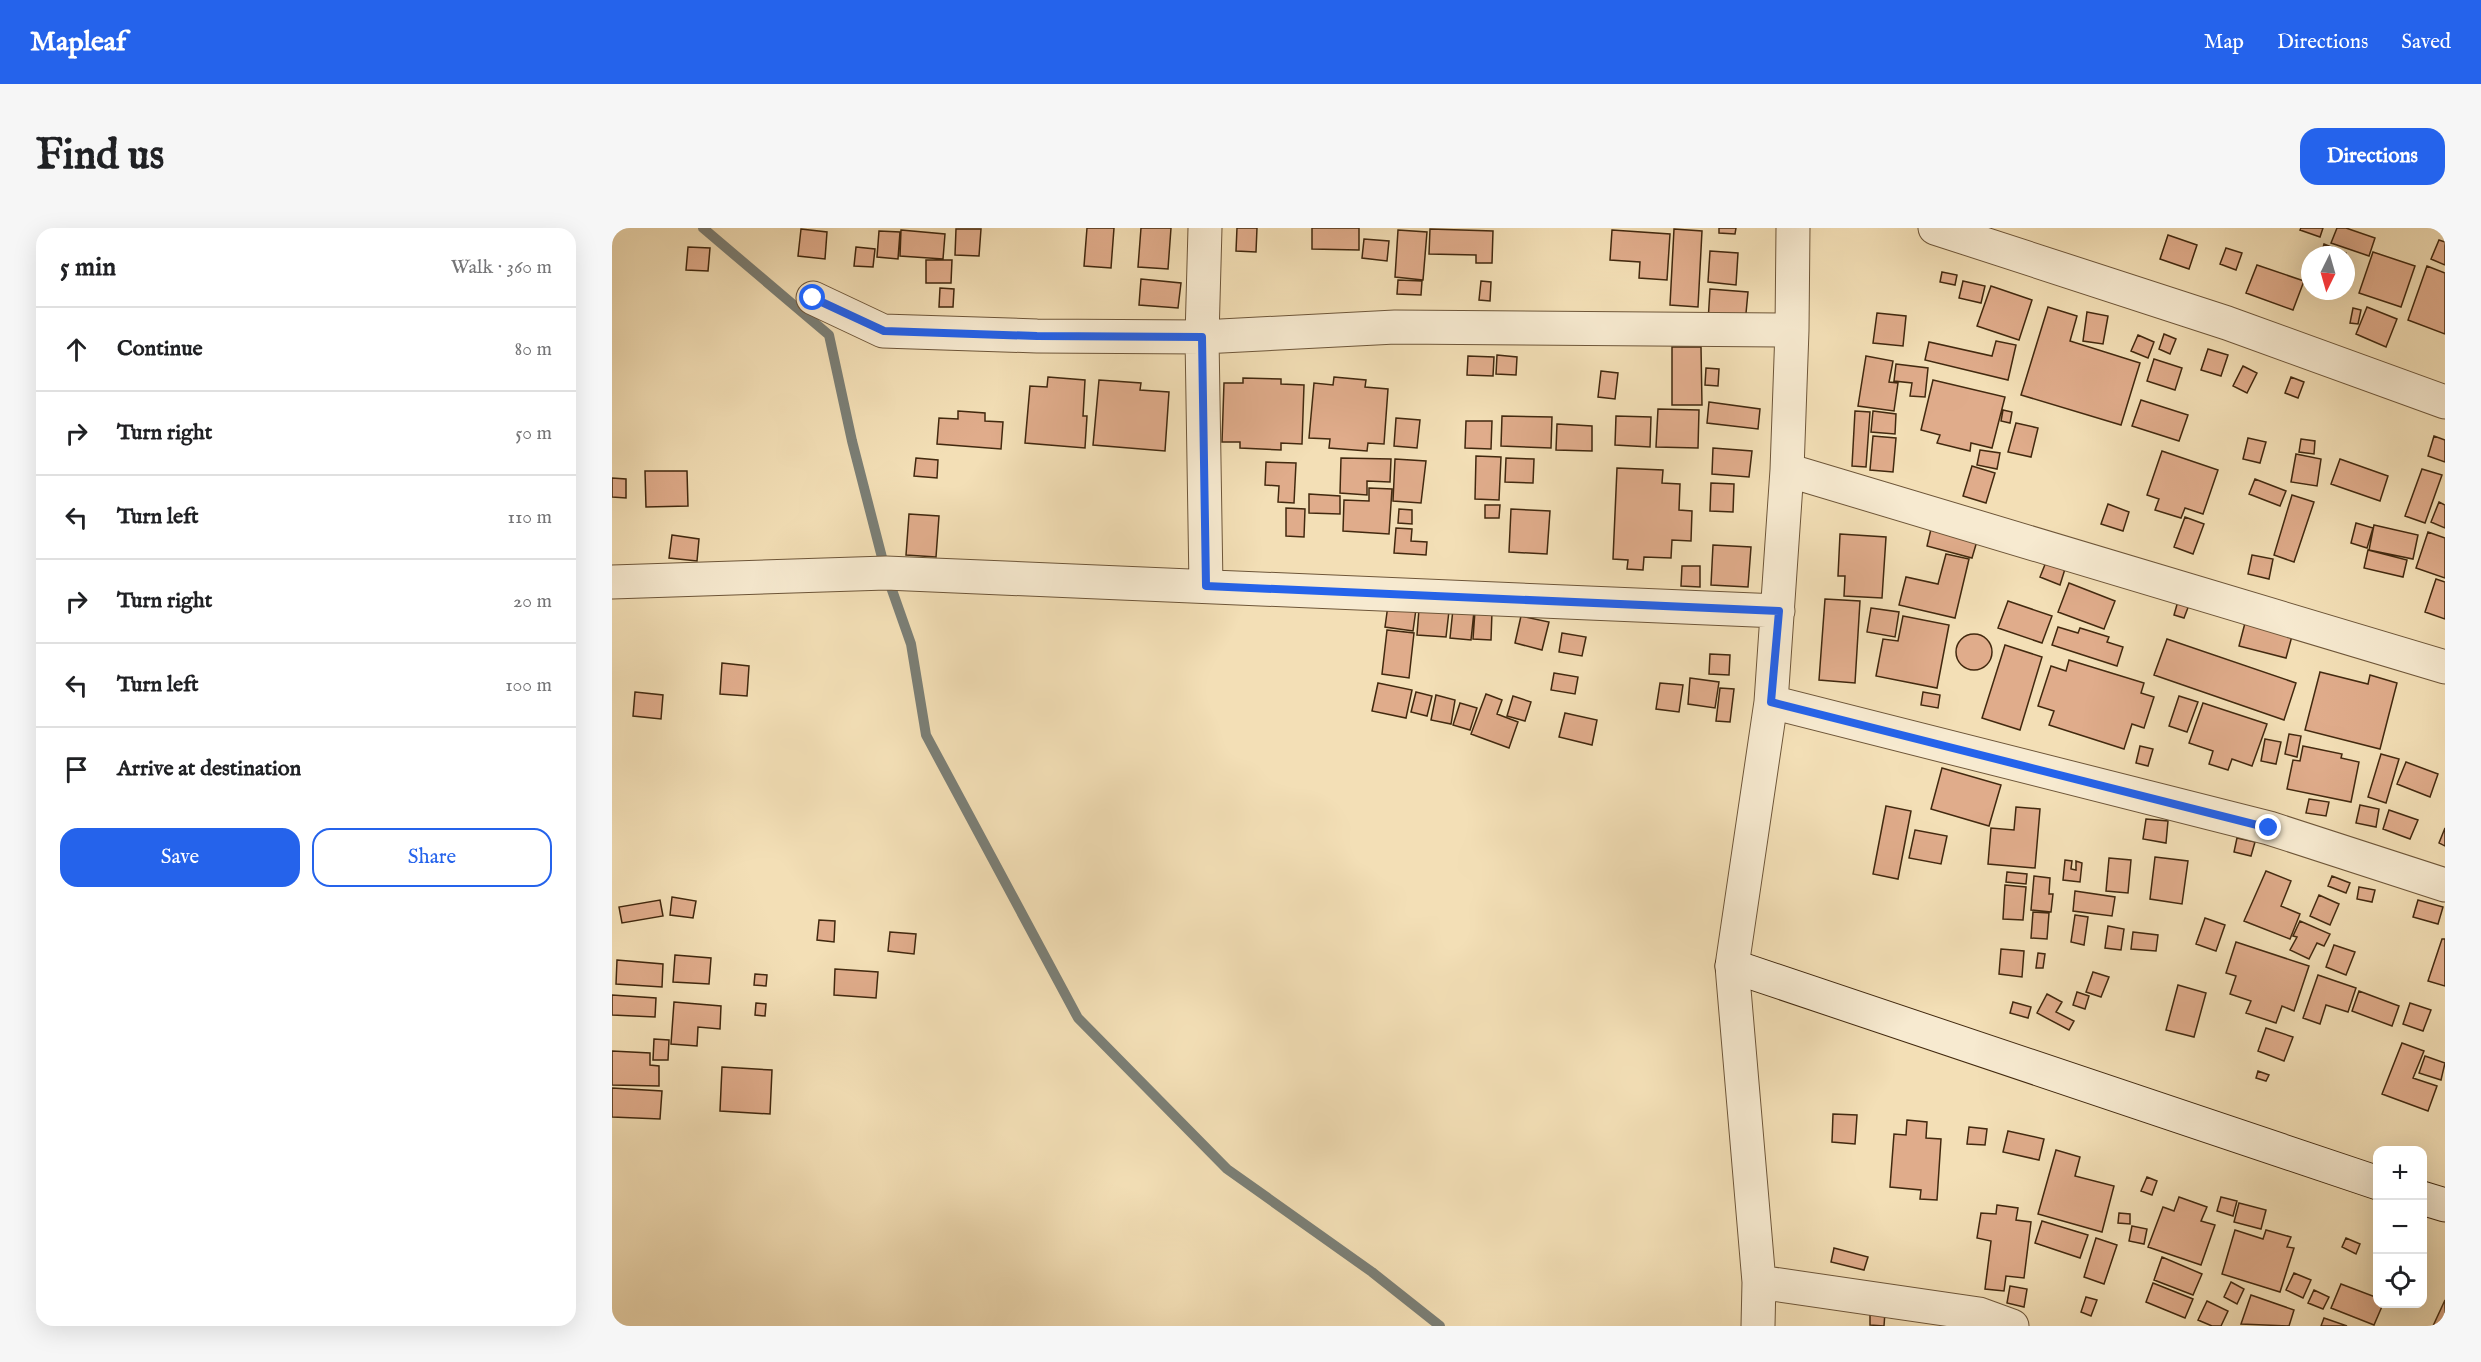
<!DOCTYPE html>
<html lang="en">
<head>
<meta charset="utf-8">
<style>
	:root { --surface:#fff; --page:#f6f6f6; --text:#202124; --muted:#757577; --line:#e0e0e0; --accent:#2563eb }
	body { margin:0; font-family:"IM FELL English",serif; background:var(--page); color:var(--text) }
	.controls { position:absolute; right:18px; bottom:18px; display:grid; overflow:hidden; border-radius:12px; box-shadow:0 6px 24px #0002 }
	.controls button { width:54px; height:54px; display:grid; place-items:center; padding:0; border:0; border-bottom:2px solid var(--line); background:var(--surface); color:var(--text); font:30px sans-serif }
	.compass { position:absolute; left:1689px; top:18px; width:54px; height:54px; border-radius:50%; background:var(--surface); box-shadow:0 6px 24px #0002; rotate:185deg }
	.stop { position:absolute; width:18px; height:18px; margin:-14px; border:4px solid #2563eb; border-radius:50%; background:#fff }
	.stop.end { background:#2563eb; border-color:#fff; box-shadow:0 2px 6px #0008 }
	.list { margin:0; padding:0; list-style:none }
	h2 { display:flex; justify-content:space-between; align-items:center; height:78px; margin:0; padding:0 24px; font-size:26px }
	h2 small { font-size:20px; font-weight:400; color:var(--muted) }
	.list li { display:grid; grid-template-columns:39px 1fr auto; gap:18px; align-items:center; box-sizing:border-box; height:84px; padding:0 24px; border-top:2px solid var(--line) }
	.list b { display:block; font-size:22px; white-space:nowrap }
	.list em { font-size:20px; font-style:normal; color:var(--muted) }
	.actions { display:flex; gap:12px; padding:18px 24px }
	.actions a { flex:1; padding:14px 0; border:2px solid var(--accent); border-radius:18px; text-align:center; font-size:21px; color:var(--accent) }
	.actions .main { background:var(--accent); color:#fff }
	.icon { flex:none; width:33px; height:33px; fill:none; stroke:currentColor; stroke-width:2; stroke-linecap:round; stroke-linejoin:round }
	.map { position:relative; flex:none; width:1833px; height:1098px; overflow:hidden; border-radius:18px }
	header { display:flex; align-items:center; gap:36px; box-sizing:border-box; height:84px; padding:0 30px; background:var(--accent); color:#fff }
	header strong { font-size:28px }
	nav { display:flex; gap:33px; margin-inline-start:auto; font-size:21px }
	.intro { display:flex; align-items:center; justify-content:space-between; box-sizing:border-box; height:144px; padding:0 36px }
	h1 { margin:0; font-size:42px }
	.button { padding:15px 27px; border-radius:18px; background:var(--accent); color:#fff; font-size:21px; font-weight:700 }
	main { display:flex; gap:36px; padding:0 36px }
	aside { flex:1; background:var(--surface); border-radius:18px; box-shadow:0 6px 24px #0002 }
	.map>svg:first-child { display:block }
</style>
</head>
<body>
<header>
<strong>Mapleaf</strong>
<nav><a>Map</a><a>Directions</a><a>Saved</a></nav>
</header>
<div class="intro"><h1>Find us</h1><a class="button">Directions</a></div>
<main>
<aside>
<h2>5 min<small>Walk · 360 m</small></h2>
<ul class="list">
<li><svg class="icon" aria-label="ahead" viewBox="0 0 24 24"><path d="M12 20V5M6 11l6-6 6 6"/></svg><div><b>Continue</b></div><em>80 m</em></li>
<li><svg class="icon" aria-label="right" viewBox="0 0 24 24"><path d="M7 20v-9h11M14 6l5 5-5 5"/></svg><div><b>Turn right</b></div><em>50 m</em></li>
<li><svg class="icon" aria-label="left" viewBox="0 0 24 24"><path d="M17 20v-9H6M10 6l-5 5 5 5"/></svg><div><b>Turn left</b></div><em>110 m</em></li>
<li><svg class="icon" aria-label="right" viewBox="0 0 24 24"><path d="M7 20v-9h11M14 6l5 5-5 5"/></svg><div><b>Turn right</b></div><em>20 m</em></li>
<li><svg class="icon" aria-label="left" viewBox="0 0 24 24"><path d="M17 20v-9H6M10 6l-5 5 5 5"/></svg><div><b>Turn left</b></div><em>100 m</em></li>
<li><svg class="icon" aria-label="arrive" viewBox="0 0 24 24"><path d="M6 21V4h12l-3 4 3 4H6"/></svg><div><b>Arrive at destination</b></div></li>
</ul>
<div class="actions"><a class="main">Save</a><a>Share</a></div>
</aside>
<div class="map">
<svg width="1833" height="1098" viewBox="0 0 1833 1098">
	<rect width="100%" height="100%" fill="#f3dfb6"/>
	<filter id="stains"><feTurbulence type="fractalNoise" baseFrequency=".00333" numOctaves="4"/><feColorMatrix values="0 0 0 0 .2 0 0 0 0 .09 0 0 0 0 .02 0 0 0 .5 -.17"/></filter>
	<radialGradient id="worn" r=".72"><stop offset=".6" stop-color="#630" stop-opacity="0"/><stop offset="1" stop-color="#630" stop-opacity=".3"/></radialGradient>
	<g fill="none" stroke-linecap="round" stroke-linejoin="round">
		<path stroke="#7b7f76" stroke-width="10" d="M91 0 217 107 240 213 274 345 299 416 314 507 466 790 615 941 760 1044 828 1098"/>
	</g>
	<path fill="#e0ac8b" stroke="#42290f" stroke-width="1.5" d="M475 0H502L499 40 472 38Z
		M529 0H559L556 41 526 39Z
		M625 0H645L644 24 624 23Z
		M700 0H747V22L700 21Z
		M1107 0H1124L1123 6 1107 5Z
		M1689 0H1711L1708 9 1688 2Z
		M1725 0H1734L1763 10 1757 28 1719 15Z
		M189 1 215 4 213 31 186 28Z
		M344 1H369L367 28 343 27Z
		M818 1 881 3 880 35H864V27L817 26Z
		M1062 1 1090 3 1086 79 1058 77Z
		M289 2 333 6 331 31 288 28Z
		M786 2 815 4 811 52 783 49Z
		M1000 2 1058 6 1055 52 1027 50 1028 34 998 32Z
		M267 3 288 4 286 31 265 29Z
		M1556 7 1585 17 1577 41 1548 31Z
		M752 11 777 13 775 33 750 30Z
		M1827 12 1833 14V37L1819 31Z
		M1712 16 1734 25V27H1709Z
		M76 19 98 20 96 43 74 42Z
		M244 19 263 21 261 39 242 38Z
		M1614 20 1630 25 1624 42 1608 36Z
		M1098 23 1126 25 1124 57 1096 54Z
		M1761 24 1803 38 1789 79 1747 65Z
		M314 32H340L339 55H314Z
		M1645 37 1692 53 1681 82 1634 65Z
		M1815 38 1833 45V106L1796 92Z
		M1330 44 1345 47 1343 57 1328 54Z
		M529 51 569 55 566 80 527 77Z
		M786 52 810 53 809 67 785 66Z
		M869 53 879 54 878 73 867 72Z
		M1351 53 1373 58 1369 75 1347 70Z
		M1379 58 1420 72 1407 112 1365 98Z
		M328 60 342 61 341 79H327Z
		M1098 61 1136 64 1133 96 1096 94Z
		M1436 79 1465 88 1458 113 1528 135 1509 197 1409 167Z
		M1755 79 1785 91 1774 119 1744 106Z
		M1741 80 1749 82 1746 96 1738 95Z
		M1475 84 1496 88 1491 116 1471 113Z
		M1265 85 1294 88 1291 118 1261 115Z
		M1552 106 1564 111 1558 126 1547 121Z
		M1526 107 1542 114 1536 130 1519 123Z
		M1384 113 1404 117 1396 152 1313 132 1317 114 1380 128Z
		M1060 119H1089L1090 177H1060Z
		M1596 121 1616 127 1609 148 1589 142Z
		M885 127 905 129 904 147 884 146Z
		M856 128 882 129 881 148 855 147Z
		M1254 128 1281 133 1277 154 1286 155 1282 183 1246 178Z
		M1542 131 1570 140 1563 162 1535 153Z
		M1284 136 1316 140 1313 169 1298 168 1300 155 1282 153Z
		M1631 138 1645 145 1635 165 1621 158Z
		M1094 140 1107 141 1106 158 1093 157Z
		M989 143 1006 145 1003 171 986 169Z
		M436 149 473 152 471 188H475L473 220 413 215 418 158 435 159Z
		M722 149 754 152 753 159 776 161 772 216 756 215 755 223 717 220 718 211 697 210 702 155 721 157Z
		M1679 149 1692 154 1686 170 1673 165Z
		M631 150 669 151V156L692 157 690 216 669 215V222L628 220V214H610L612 155H631Z
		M487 152 529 155 528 162 557 164 553 223 481 217Z
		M1321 152 1393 169 1380 220 1359 215 1358 223 1325 215 1328 207 1309 202Z
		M1529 172 1576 187 1567 213 1520 198Z
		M1097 174 1148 181 1146 201 1095 195Z
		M1046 181 1087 182 1086 220 1044 219Z
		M1391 182 1400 184 1398 195 1389 193Z
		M346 183 373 185V193L391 194 389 221 325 216 327 190 346 191Z
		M1243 183 1258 184 1254 239 1240 238Z
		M1261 183 1284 186 1283 206 1259 204Z
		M890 188 940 189 939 220 889 218Z
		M1004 188 1039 189 1038 219 1003 217Z
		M784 190 808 192 805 220 782 218Z
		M854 193H880L879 221 853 220Z
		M1404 195 1426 200 1419 229 1396 224Z
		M945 196 980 198V223L944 222Z
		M1261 208 1284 210 1281 244 1258 242Z
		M1822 208 1833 212V234L1816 228Z
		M1636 210 1654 214 1648 235 1631 231Z
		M1689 211 1703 213 1702 226 1687 224Z
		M1101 220 1140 223 1137 249 1100 246Z
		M1368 222 1388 225 1385 241 1365 237Z
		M1550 223 1606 242 1591 286 1573 280 1569 290 1543 282 1547 271 1535 267Z
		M1684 226 1709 231 1705 258 1679 254Z
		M864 228 889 229 887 272 863 271Z
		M304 230 326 232 325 250 302 248Z
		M729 230 779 231 778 254 755 253V267L728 265Z
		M894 230 922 231 921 255 893 254Z
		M783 231 814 233 809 275 781 273Z
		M1728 231 1776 248 1768 273 1719 256Z
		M654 234 684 235 682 275 666 274 667 258 653 257Z
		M1360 238 1383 245 1374 275 1351 268Z
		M1005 240 1051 242 1050 255 1068 256 1067 282 1080 283 1079 313 1060 312 1059 330 1032 329 1031 342 1015 341 1016 332 1001 331Z
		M1810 241 1830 247 1813 295 1793 288Z
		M33 243H75L76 278 34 279Z
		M0 250 14 251V270L0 269Z
		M1643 251 1674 263 1668 278 1637 266Z
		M1099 255 1122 256 1121 284 1098 283Z
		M757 260 780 261 777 306 731 303 732 272 757 273Z
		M697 266 728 268V286L697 285Z
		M1680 267 1702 274 1682 334 1662 327Z
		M1827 274 1833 277V300L1819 294Z
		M1496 276 1517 284 1511 303 1489 296Z
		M873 277H888L887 290H873Z
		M674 280 693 281 692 309 674 308Z
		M787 281 800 282V296L786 295Z
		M899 281 938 283 935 326 897 324Z
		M297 286 327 288 324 329 294 327Z
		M1573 289 1592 296 1581 326 1562 319Z
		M1744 295 1761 300 1755 320 1739 315Z
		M1762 297 1806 307 1801 331 1757 322Z
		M784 300 800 301 799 313 815 314 814 327 782 325Z
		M1319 301 1365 313 1360 330 1315 318Z
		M1816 304 1833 310V350L1804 340Z
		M1228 306 1274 309 1270 370 1232 368 1233 348H1226Z
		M60 307 87 311 85 333 57 330Z
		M1101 317 1139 319 1136 359 1099 357Z
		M1756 322 1795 332 1791 349 1752 340Z
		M1334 326 1357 331 1343 390 1287 377 1294 349 1326 356Z
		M1640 327 1661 331 1657 351 1636 346Z
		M1434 334 1453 341 1448 357 1428 349Z
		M1070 338H1088V359L1069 358Z
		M1824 351 1833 354V391L1813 384Z
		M1457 355 1503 373 1492 401 1446 384Z
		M1213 371 1248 373 1243 455 1207 452Z
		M1396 373 1440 388 1430 415 1386 400Z
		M1566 373 1577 377 1572 390 1562 387Z
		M776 377 804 381 801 403 773 399Z
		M1259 380 1287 384 1283 409 1255 404Z
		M807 381 837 383 834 409 805 407Z
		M841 381 862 383 859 412 838 410Z
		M863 383 880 384 879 412 861 411Z
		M909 388 937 394 930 422 903 415Z
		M1291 388 1337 397 1325 460 1264 448 1271 411 1286 413Z
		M1633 395 1680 408 1674 430 1627 418Z
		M1446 399 1466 405 1468 400 1497 409 1495 414 1511 419 1505 438 1440 417Z
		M775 402 802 405 797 450 770 446Z
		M950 405 974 409 970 428 947 424Z
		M1344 424a18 18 0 1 1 36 0a18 18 0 1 1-36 0Z
		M1555 411 1684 455 1672 492 1542 447Z
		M1393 417 1430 429 1408 502 1370 490Z
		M1098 426 1118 427 1117 447 1097 446Z
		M1457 432 1532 455 1529 465 1542 469 1532 500 1520 496 1512 521 1437 497 1442 483 1426 478 1439 438 1454 443Z
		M110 435 137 438 135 468 108 466Z
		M1708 444 1756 456 1758 447 1785 455 1768 521 1693 502Z
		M942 445 966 449 963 466 939 462Z
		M1078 450 1107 454 1103 480 1076 476Z
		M766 455 800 462 794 490 760 483Z
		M1048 455 1071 457 1067 484 1044 481Z
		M1108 460 1122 461 1118 494 1104 493Z
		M23 464 51 467 49 491 21 488Z
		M804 464 820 468 815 488 799 484Z
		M1311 464 1328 467 1326 480 1309 477Z
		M874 466 890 472 885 486 906 494 897 520 859 506Z
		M824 467 843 472 839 496 819 492Z
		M901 468 919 474 913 493 895 488Z
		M1567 468 1586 474 1575 504 1557 498Z
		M848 475 865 480 858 502 841 497Z
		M1591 475 1655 496 1640 538 1620 531 1616 542 1597 536 1601 523 1577 515Z
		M953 485 985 492 980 517 947 509Z
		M1677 506 1689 508 1685 529 1673 526Z
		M1653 511 1669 514 1664 536 1649 533Z
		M1528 518 1541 521 1536 538 1524 535Z
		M1691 518 1730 526 1729 530 1747 534 1739 574 1675 561 1681 532 1688 533Z
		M1769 526 1787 531 1774 575 1756 569Z
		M1794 534 1826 546 1818 569 1785 556Z
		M1330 540 1389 557 1377 598 1319 581Z
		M1697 571 1717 574 1714 588 1694 585Z
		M1748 577 1767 581 1764 599 1744 595Z
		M1274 578 1299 583 1286 651 1261 646Z
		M1404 579 1428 581 1423 640 1376 636 1379 600 1402 602Z
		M1777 582 1806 592 1798 611 1771 601Z
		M1534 591 1556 593 1554 615 1531 611Z
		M1833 600V618L1827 615Z
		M1303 602 1335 608 1329 636 1297 630Z
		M1625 610 1643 614 1639 628 1622 624Z
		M1543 629 1576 633 1570 676 1538 671Z
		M1497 630 1519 632 1516 665 1494 663Z
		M1453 632 1460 633 1459 641 1464 642V633L1470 635 1468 654 1451 652Z
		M1654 643 1679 653 1669 678 1688 686 1678 711 1632 693Z
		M1395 644 1415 646 1414 656 1394 654Z
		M1422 648 1438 650 1437 666H1441L1439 684 1419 682Z
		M1720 648 1738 655 1734 665 1716 658Z
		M1393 657 1414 659 1411 692 1391 691Z
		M1747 659 1763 662 1760 674 1745 671Z
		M1463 663 1503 669 1500 688 1461 683Z
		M1707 667 1727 676 1718 697 1698 688Z
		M60 669 84 673 81 690 58 687Z
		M48 672 51 688 10 695 7 679Z
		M1806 672 1831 679 1826 696 1801 689Z
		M1421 684 1437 685 1435 711 1419 710Z
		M1463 687 1476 689 1472 717 1459 714Z
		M1593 690 1613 697 1604 723 1584 716Z
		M207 692 223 693 222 714 205 712Z
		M1688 693 1718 706 1712 718 1705 715 1697 731 1678 722 1685 709 1681 708Z
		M1496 698 1512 701 1509 722 1493 720Z
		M278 704 304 706 302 726 276 723Z
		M1521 704 1546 707 1544 723 1519 721Z
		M1830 711H1833V758L1816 753Z
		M1624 714 1697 738 1682 783 1670 778 1664 795 1634 785 1639 773 1618 766 1624 748 1614 745Z
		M1722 717 1743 724 1734 747 1714 739Z
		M1389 721 1412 723 1410 749 1387 746Z
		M1426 725 1433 726 1431 740H1424Z
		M63 727 99 730 97 756 61 754Z
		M5 732 51 736 50 759 4 756Z
		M223 741 266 744 264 770 222 767Z
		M1481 744 1497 749 1489 769 1474 764Z
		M143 746 155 747 154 758 142 757Z
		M1706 747 1744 760 1736 784 1714 777 1708 796 1691 790Z
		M1566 757 1594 765 1582 809 1554 802Z
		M1747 763 1787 778 1780 798 1740 783Z
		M1465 764 1477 768 1473 781 1461 777Z
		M1435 766 1450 774 1444 784 1462 793 1457 802 1425 785Z
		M0 767 44 770 43 789 0 787Z
		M62 774 109 778 108 801 86 799 85 818 59 816Z
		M1401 774 1419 779 1416 790 1398 785Z
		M144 775 154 776 153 788 143 787Z
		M1798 775 1819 782 1811 803 1791 796Z
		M1654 800 1681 809 1672 833 1646 823Z
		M42 811 57 812 56 832H41Z
		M1790 815 1812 823 1801 850 1825 858 1816 883 1770 866Z
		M0 823 38 825V837L47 838V858L0 857Z
		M1813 828 1833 835 1829 852 1807 845Z
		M110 839 160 842 158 886 108 883Z
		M1646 843 1657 847 1654 853 1644 850Z
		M0 860 50 863 48 891 0 889Z
		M1221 886 1245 887 1243 916 1220 914Z
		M1295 892 1315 894 1314 910 1329 911 1325 972 1308 971 1309 962 1278 959 1282 906 1294 907Z
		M1357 899 1375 901 1373 917 1355 916Z
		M1396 903 1432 911 1427 932 1391 924Z
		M1444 922 1468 929 1463 948 1502 958 1490 1004 1426 986Z
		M1535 949 1545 953 1540 967 1529 963Z
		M1567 969 1595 979 1589 993 1603 997 1589 1037 1536 1019 1551 979 1562 983Z
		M1609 969 1625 973 1621 988 1605 983Z
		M1627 975 1654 982 1649 1001 1622 994Z
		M1385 977 1406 980 1404 992 1419 994 1412 1050 1394 1048 1392 1063 1373 1061 1379 1013 1365 1010 1369 985 1384 986Z
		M1507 985 1518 986V996L1506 995Z
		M1430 993 1476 1007 1468 1030 1423 1015Z
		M1520 998 1535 1001 1532 1016 1517 1013Z
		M1623 1002 1651 1011 1654 1002 1679 1009 1675 1019 1682 1020 1668 1064 1610 1046Z
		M1484 1010 1505 1017 1492 1056 1472 1049Z
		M1734 1010 1748 1016 1744 1026 1730 1019Z
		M1222 1020 1256 1029 1252 1042 1219 1034Z
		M1550 1029 1590 1046 1581 1067 1542 1052Z
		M1682 1045 1699 1052 1691 1070 1674 1062Z
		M1619 1054 1632 1061 1625 1076 1612 1069Z
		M1541 1055 1581 1071 1573 1090 1534 1074Z
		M1729 1056 1766 1070V1076H1771L1762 1097 1719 1080Z
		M1398 1058 1415 1061 1412 1079 1395 1075Z
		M1702 1062 1717 1069 1711 1081 1696 1075Z
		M1639 1067 1682 1082 1677 1098 1629 1096Z
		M1474 1069 1485 1072 1479 1088 1469 1084Z
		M1833 1072V1098H1821Z
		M1595 1073 1616 1083 1609 1098H1600L1586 1092Z
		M1258 1083 1273 1084 1272 1098 1258 1097Z
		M1712 1090 1735 1098H1709Z"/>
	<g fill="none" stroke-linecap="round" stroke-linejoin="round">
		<g stroke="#6e5639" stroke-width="35">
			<path id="street" d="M593 0 590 109 594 358
				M1323 0 1615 95 1833 174
				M201 70 271 103 425 108 590 109 783 99 1180 102
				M1175 242 1833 439
				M0 354 274 345 1166 383
				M1159 474 1657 600 1833 657
				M1147 1054 1367 1086 1400 1098
				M1146 1098 1147 1054 1120 738 1159 474 1175 242 1180 102 1181 0"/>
		</g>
		<g stroke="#42290f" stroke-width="35">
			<path id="secondary" d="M1120 738 1766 955
				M1810 970 1833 977"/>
		</g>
		<use href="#street" stroke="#f7ead0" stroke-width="33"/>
		<use href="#secondary" stroke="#f7ead0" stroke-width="33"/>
	</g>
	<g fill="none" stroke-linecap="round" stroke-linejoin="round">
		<path stroke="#2563eb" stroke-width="8" d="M201 70 272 103 425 108 590 109 594 358 1167 383 1159 474 1657 600"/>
	</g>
	<rect width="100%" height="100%" filter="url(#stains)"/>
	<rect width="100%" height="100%" fill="url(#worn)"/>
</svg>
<div class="controls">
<button>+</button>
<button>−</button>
<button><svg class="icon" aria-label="locate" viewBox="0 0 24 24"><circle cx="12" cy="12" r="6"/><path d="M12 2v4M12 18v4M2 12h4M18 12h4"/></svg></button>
</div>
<svg class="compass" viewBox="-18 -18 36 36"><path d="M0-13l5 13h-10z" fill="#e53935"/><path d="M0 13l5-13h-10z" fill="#757577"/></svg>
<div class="stop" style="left:201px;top:70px"></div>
<div class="stop end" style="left:1657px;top:600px"></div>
</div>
</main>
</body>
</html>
